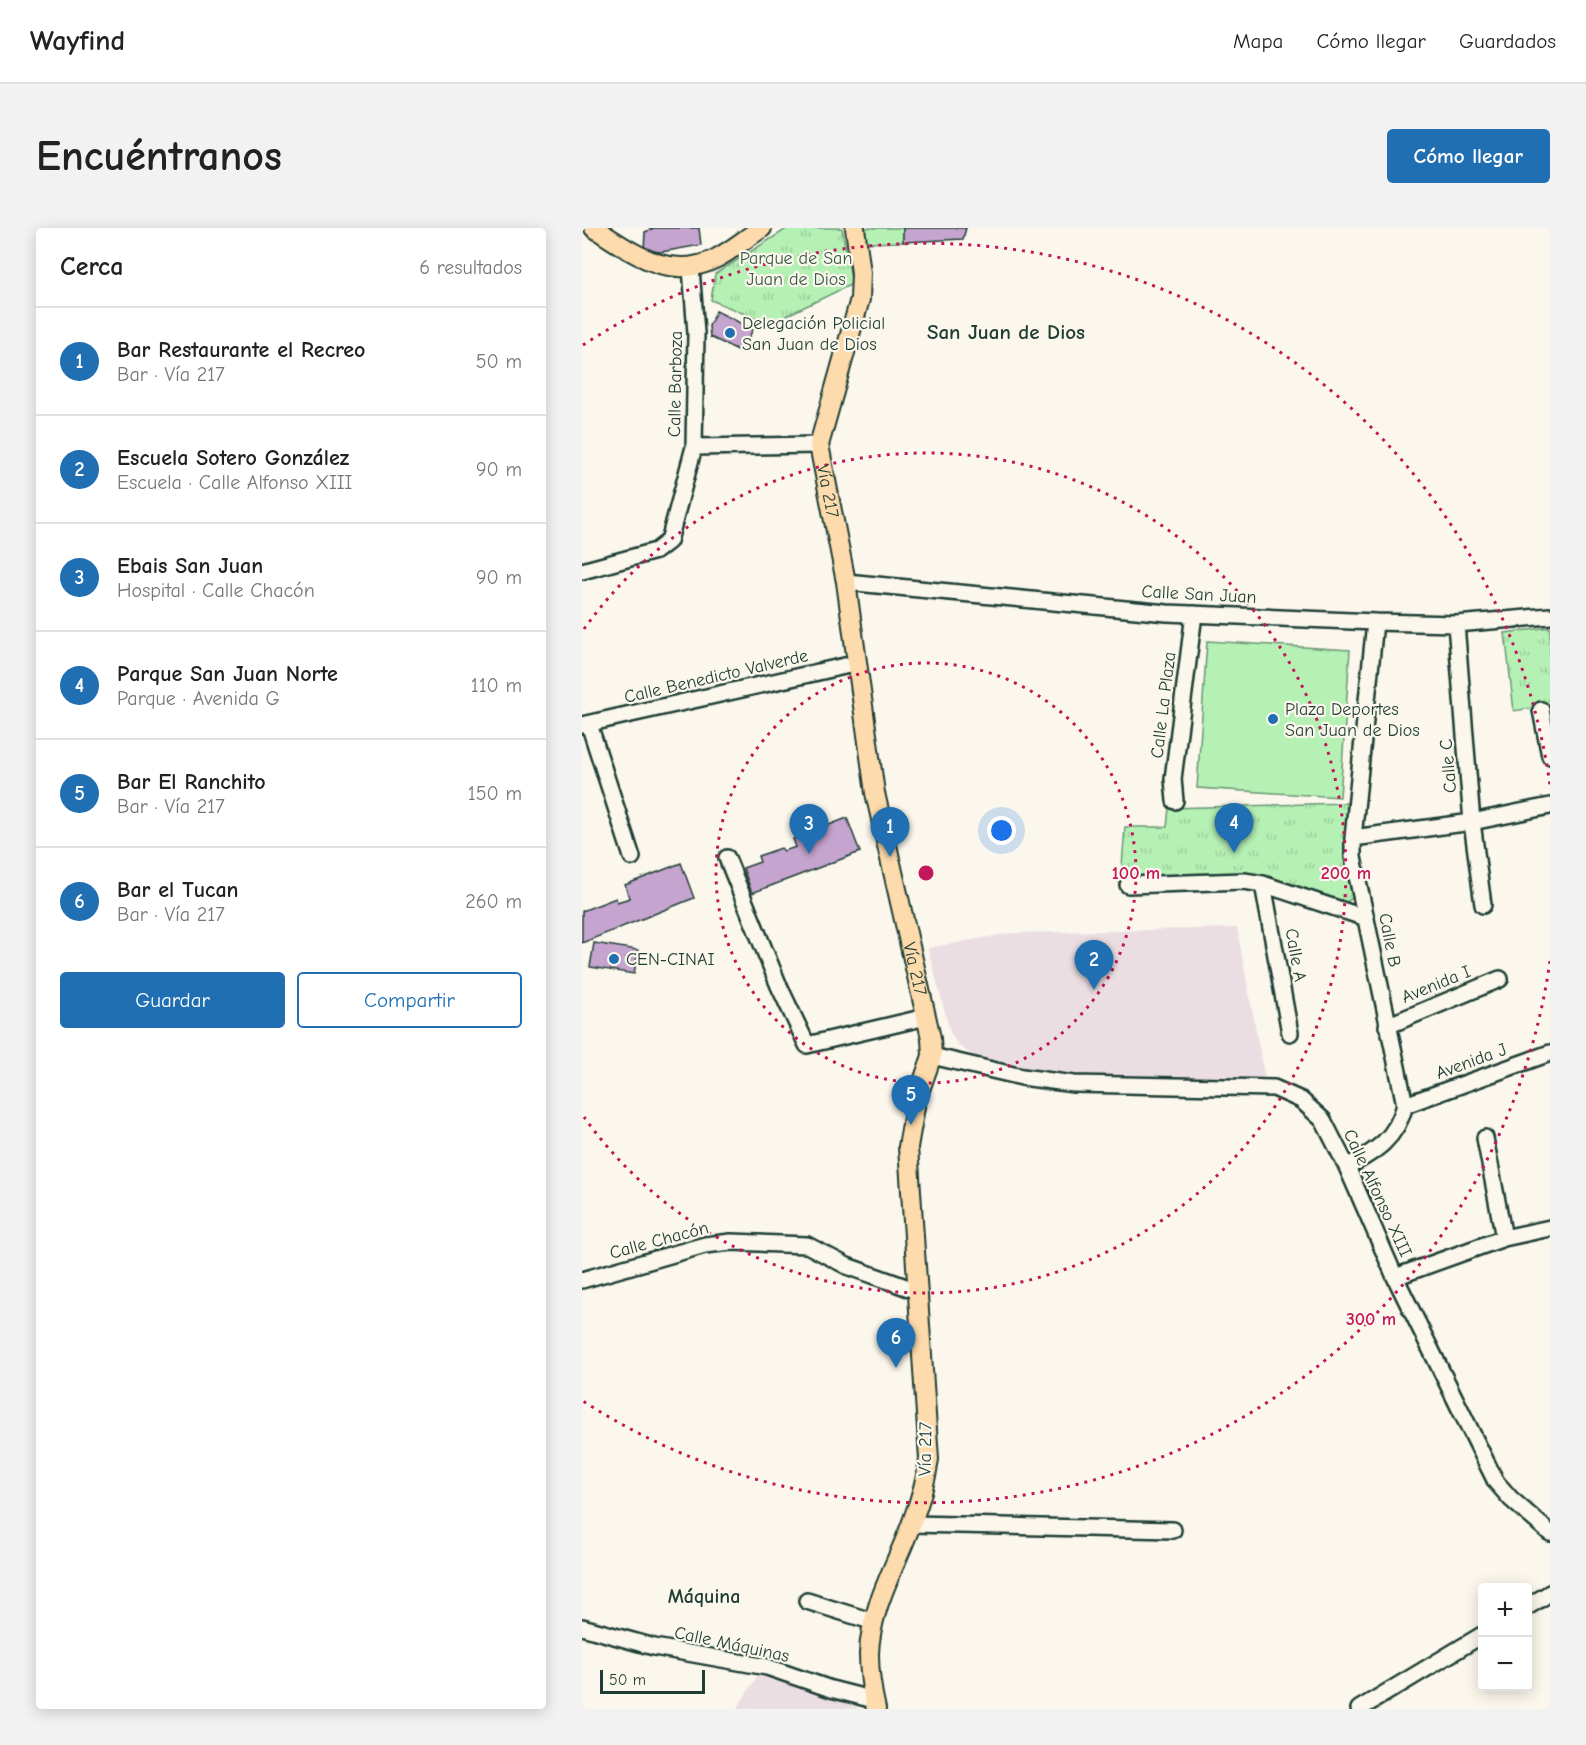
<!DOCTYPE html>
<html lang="es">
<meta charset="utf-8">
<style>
:root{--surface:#fff;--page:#f2f2f2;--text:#222;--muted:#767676;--line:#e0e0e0;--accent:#1f6fb2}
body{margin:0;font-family:"Comic Neue",sans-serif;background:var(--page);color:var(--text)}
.controls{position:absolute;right:18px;bottom:18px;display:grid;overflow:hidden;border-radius:6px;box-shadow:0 3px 15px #0003}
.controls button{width:54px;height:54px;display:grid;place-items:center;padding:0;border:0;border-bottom:2px solid var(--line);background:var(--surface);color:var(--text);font:30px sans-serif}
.scale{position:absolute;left:18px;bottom:15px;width:105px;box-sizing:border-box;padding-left:6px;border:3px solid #1f3d34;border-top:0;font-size:16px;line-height:21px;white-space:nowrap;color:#1f3d34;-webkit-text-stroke:4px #fbf7ec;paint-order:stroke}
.you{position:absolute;left:420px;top:603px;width:21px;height:21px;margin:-15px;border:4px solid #fff;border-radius:50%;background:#1a73e8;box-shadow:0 0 0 9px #1a73e833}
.badge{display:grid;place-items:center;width:39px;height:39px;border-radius:50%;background:var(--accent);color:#fff;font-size:20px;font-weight:700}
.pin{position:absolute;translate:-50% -50px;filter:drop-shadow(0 2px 3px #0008)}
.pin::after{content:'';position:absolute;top:32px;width:21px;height:18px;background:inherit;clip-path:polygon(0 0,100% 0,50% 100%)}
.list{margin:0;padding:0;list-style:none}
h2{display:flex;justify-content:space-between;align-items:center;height:78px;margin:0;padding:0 24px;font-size:26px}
h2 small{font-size:20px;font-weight:400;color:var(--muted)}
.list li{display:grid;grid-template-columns:39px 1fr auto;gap:18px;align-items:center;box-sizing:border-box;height:108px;padding:0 24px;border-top:2px solid var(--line)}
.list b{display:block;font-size:22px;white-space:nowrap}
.list p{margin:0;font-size:20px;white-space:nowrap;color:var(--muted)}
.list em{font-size:20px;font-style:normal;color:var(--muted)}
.actions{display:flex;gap:12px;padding:18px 24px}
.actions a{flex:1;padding:14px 0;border:2px solid var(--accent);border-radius:6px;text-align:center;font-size:21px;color:var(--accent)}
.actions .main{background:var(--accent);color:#fff}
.map{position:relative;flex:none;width:968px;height:1481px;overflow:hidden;border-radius:6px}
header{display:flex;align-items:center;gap:36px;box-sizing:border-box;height:84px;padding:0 30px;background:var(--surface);border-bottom:2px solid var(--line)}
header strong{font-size:28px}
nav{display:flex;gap:33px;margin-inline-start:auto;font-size:21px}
.intro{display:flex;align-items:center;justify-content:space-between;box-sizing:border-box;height:144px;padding:0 36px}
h1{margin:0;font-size:42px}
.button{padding:15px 27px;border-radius:6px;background:var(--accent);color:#fff;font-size:21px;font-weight:700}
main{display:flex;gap:36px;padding:0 36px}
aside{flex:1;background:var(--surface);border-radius:6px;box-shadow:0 3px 15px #0003}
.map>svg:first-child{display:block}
</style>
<header>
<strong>Wayfind</strong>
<nav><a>Mapa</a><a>Cómo llegar</a><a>Guardados</a></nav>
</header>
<div class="intro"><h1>Encuéntranos</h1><a class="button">Cómo llegar</a></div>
<main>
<aside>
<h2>Cerca<small>6 resultados</small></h2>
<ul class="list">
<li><span class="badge">1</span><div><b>Bar Restaurante el Recreo</b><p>Bar · Vía 217</p></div><em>50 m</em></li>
<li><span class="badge">2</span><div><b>Escuela Sotero González</b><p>Escuela · Calle Alfonso XIII</p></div><em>90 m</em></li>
<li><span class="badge">3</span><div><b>Ebais San Juan</b><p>Hospital · Calle Chacón</p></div><em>90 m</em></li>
<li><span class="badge">4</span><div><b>Parque San Juan Norte</b><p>Parque · Avenida G</p></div><em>110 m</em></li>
<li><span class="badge">5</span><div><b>Bar El Ranchito</b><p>Bar · Vía 217</p></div><em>150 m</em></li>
<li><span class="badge">6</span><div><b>Bar el Tucan</b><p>Bar · Vía 217</p></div><em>260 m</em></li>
</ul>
<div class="actions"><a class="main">Guardar</a><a>Compartir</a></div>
</aside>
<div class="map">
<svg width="968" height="1481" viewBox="0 0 968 1481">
<defs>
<pattern id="park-tufts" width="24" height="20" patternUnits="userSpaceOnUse" patternTransform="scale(1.5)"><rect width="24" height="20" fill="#b5f0b4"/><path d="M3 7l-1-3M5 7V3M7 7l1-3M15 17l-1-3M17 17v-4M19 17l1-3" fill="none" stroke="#9bcf9b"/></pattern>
</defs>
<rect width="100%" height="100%" fill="#fbf7ec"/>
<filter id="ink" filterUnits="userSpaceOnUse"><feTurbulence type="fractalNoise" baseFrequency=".0167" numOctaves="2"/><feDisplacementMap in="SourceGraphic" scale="12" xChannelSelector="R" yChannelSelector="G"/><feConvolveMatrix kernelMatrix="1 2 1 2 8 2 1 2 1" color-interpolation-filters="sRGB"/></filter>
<g filter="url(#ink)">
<path fill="#ebdee3" d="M655 700 683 851 484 848 394 830 376 817 368 804 346 720 429 705Z
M177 1445 254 1470 277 1481H155Z"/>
<path fill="url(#park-tufts)" stroke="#6a9674" stroke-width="1.5" d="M206 0H260L270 56 187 96 129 72 133 46Z
M968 399V477L932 483 923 405Z
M765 575 763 639 771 670 759 677 647 649 539 651 543 599H585L587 580Z"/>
<path fill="#b5f0b4" stroke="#6a9674" stroke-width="1.5" d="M278 0H321V14L280 15Z
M625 413 768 422 758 569 615 560Z"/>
<path fill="#c5a4cf" stroke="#1f3d34" stroke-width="1.5" d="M72 0H117L119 17 79 24 62 22 63 4Z
M321 0H384L381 11 321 14Z
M134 83 171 101 160 124 128 109 127 98Z
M265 590 278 624 170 665 161 640 178 634 176 628 199 620 202 623 214 619 211 611Z
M99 635 112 670 0 715V683L34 670 35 674 48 670 43 657Z
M12 715 56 722 52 746 8 739Z"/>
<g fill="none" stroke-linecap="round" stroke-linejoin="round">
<defs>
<path id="minor" d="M109 40 114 105 112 219 237 217
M0 343 74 323 87 313 112 219
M264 354 585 385 793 394 874 396 968 388
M874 396 890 594 901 677
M959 482 968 528
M7 496 50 629
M0 497 276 435
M593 573 591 551 612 386
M771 610 890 594 968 578
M145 630 197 758 225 817 344 789
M681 656 708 805
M546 657 662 653 681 656 784 690
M805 798 918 751
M350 828 440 849 492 856 692 860 719 872 741 892 765 939 813 1049 914 1254 929 1271 968 1305
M823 877 968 825
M903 910 922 1010
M765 939C794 923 814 911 823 877L771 629V610L793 394
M813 1049 922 1010 968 1000
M0 1052 123 1017 149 1014 225 1017 265 1038 335 1063
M330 1296 591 1302
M225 1373 292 1394
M945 1379 968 1365
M0 1399 72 1419 185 1439 249 1461 292 1472
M777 1481 900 1407"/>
<g id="major">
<path d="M12 0C50 24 87 54 133 31 149 23 164 10 180 0"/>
<path id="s1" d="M273 0 279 45 278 71 237 217 264 354 293 565 349 810 350 828 334 873 326 919 347 1231C344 1253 338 1273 330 1294 315 1336 288 1380 287 1426 287 1443 290 1464 294 1481"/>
</g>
</defs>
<use href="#minor" stroke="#1f3d34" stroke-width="20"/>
<use href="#major" stroke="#1f3d34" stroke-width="22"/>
<use href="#minor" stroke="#fbf7ec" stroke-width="15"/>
<use href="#major" stroke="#fedbac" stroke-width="18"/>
</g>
</g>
<g fill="none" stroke="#c2185b" stroke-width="3" stroke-dasharray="3 6">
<circle cx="344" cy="645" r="210"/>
<path d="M2 401A420 420 0 1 1 2 889"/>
<path d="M968 733A630 630 0 0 1 1 1173M1 117A630 630 0 0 1 968 557"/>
</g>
<g fill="#1f6fb2" stroke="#fbf7ec" stroke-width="2">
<circle cx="148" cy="105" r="6"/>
<circle cx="691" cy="491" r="6"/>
<circle cx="32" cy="731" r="6"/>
</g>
<g text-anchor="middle" stroke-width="4.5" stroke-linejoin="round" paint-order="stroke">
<g font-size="18" fill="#365847" stroke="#fbf7ec">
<text x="214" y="36">Parque de San<tspan x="214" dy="21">Juan de Dios</tspan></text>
</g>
<g font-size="18" fill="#1f3d34" stroke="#fbf7ec" text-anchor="start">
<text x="160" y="101">Delegación Policial<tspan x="160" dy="21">San Juan de Dios</tspan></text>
<text x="703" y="487">Plaza Deportes<tspan x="703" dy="21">San Juan de Dios</tspan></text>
<text x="44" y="737">CEN-CINAI</text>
</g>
<g font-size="18" fill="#1f3d34" stroke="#fbf7ec">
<text transform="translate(93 156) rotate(-89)" y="6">Calle Barboza</text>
<text dy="6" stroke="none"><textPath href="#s1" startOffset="270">Vía 217</textPath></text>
<text transform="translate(617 366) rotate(3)" y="6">Calle San Juan</text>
<text transform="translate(134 448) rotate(-13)" y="6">Calle Benedicto Valverde</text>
<text transform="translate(581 477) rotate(-83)" y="6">Calle La Plaza</text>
<text transform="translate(866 538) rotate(-95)" y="6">Calle C</text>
<text transform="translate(808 712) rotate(79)" y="6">Calle B</text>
<text transform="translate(714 727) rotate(80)" y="6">Calle A</text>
<text dy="6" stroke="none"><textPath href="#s1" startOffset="756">Vía 217</textPath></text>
<text transform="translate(854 756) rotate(-22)" y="6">Avenida I</text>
<text transform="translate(889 833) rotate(-20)" y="6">Avenida J</text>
<text transform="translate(796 965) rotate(65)" y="6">Calle Alfonso XIII</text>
<text transform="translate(77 1012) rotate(-15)" y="6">Calle Chacón</text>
<text transform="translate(343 1221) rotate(-89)" y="6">Vía 217</text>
<text transform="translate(150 1416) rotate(12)" y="6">Calle Máquinas</text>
</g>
<g font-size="20" font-weight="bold" fill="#1f3d34" stroke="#fbf7ec">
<text x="122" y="1375">Máquina</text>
</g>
<g font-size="21" font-weight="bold" fill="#1f3d34" stroke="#fbf7ec">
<text x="424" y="111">San Juan de Dios</text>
</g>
</g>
<circle cx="344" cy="645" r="9" fill="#c2185b" stroke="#fbf7ec" stroke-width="3"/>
<g font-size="18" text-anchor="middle" font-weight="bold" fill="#c2185b" stroke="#fbf7ec" stroke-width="4.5" stroke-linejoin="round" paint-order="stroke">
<text x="554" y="651">100 m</text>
<text x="764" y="651">200 m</text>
<text x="789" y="1097">300 m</text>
</g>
</svg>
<div class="controls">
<button>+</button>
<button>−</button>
</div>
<div class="scale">50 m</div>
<div class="you"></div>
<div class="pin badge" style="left:308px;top:629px">1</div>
<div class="pin badge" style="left:512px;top:762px">2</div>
<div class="pin badge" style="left:227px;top:626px">3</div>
<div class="pin badge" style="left:652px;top:625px">4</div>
<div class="pin badge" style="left:329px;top:897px">5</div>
<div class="pin badge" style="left:314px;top:1140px">6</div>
</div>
</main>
